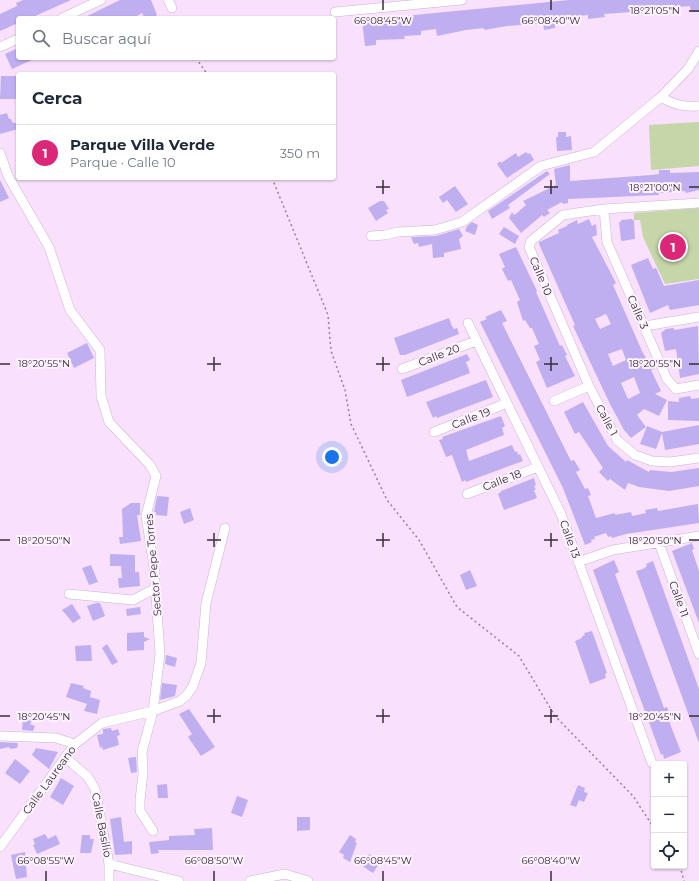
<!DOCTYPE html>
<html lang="es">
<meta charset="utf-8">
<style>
:root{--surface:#fff;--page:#f6f6f7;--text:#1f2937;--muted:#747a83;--line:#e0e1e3;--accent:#db2777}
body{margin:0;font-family:Montserrat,sans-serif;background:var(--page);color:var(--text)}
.controls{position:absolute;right:12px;bottom:12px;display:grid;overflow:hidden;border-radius:4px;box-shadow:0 1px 3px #0004}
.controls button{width:36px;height:36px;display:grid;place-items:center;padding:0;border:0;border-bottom:1px solid var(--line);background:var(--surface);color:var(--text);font:20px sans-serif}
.you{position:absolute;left:332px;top:457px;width:14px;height:14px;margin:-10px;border:3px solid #fff;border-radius:50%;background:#1a73e8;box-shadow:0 0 0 6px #1a73e833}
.badge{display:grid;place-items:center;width:26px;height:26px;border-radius:50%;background:var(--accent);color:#fff;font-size:13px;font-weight:700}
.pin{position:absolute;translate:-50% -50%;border:2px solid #fff;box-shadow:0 1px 4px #0006}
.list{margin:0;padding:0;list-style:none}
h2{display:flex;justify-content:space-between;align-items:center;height:52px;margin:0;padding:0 16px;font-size:17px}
h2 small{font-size:13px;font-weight:400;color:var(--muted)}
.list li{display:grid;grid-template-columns:26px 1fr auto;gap:12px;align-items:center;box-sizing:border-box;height:56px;padding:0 16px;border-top:1px solid var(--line)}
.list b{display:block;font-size:15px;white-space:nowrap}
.list p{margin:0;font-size:13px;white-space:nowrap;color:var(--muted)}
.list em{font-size:13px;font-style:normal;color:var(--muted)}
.icon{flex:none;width:22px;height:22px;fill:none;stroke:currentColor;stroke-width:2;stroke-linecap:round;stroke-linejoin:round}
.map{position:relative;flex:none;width:699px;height:881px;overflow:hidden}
.search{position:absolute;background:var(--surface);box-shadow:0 1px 3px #0004;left:16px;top:16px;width:320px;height:44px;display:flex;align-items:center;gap:10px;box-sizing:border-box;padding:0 14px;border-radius:4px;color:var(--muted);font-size:15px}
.panel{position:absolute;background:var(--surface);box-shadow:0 1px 3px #0004;left:16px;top:72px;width:320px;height:108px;border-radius:4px}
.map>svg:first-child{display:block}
</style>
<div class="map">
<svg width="699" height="881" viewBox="0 0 699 881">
<rect width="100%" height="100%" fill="#f9e0fc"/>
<path fill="#c5d6a8" d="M699 122V166L651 170 649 125Z
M699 208V279L665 284 643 237 640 220H634V213Z"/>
<path fill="#c0aff0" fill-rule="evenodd" d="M23 0H71L35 16 18 18V23L0 31V14L17 6 16 3Z
M120 0H151L157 15 152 18H145L142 13 133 18H83Z
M569 0H699V12H691L690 6 644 10 645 13 632 14V12L604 14 605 17 588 19V15L570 17V19L555 20V28L544 30 543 23 507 26 484 30V28L466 30 437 36 436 29 421 31V35L404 36 405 39 376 40V45L365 46 362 20Z
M18 48V58H36L12 69 5 54Z
M1 76H18V99H0Z
M7 113 9 119H11L13 123H16L18 129 0 134V115Z
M558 132H566V137L571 136 572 150 557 151 556 137H558Z
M526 152 528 154 530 153 534 160 507 178 497 164 500 161 501 163 516 153 518 157Z
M570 165V181L651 175 659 174V170H670V173L699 172V190L686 193 685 191 659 193V195L568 199V203L563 204 562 202 547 210 550 213 544 217 542 215 521 233 509 218 512 212 514 215 517 213 526 205 523 201 556 185 554 169Z
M547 171 550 174 508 205 510 208 492 219 488 211Z
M0 180 9 198 0 202Z
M455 186 468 204 456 212 447 200 443 203 439 197Z
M380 201H384L389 209 386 210 388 213 376 221 368 208Z
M589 219 592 226 596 224 597 235 592 237 616 283 613 285 642 351 647 360 650 359 655 369 651 370 661 391 655 394 667 400 659 416 644 409 637 415 646 427 631 438 624 430 610 404 573 326 575 325 539 244V242L559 233 558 230 567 226V225L577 220 578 224ZM606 314 611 324 600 329 595 319ZM622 349 626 360 613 366 608 354ZM634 377 640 393 628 399 621 383Z
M632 219 634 221 635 239 622 241 621 240 619 222H621V220Z
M472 222 478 225 475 235 465 231 467 226Z
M504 227 519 236 515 244 499 234Z
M459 229 463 236 459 239 461 249 444 253V257L433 258 432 244 419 247 418 243 414 244 411 237 436 236Z
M516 247 537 291 536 292 560 346 562 345 567 355 565 356 575 376 547 388 536 362 540 360 534 346 539 344 532 328H530L525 320 523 321 517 302 520 300 511 280 508 281 502 269 505 267 499 254Z
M648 258 653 269 656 268 664 286 699 280V305L670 310 668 305 650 313 631 265Z
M501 310 507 321 502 323 571 461 574 460 580 470 576 472 585 489 588 488 591 495 588 496 596 518 615 513V515L631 512 632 516 646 513 645 510 657 508 658 511 698 504 699 523 626 534 612 538 611 536 608 537 606 533 594 537 595 539 591 540 592 542 585 545 563 488 480 322 487 319 485 317Z
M449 318 452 326 454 329 457 328 459 334 405 355H400L394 338Z
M698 326 699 374 680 378 676 349 665 351 661 333 666 329 673 328 675 330Z
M87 343 94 358 74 368 67 353Z
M467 354 470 360 466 362 470 373 407 397 401 380Z
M486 380 493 397 437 418 436 416 433 418 426 402Z
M690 396 691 399 699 398V421L668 420V401L679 402V398Z
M583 402 608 446 626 462 627 460 649 472 650 470 671 472 699 468V486L669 491 639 487 628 483 625 490 610 479 608 481 599 472 603 468 579 432 575 434 564 412Z
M501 416 505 426 502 428 504 435 466 450 469 461 512 445 515 452 517 451 518 455 520 454 523 461 466 482 465 480 462 482 452 455 446 457 439 440 443 439 442 437Z
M699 425V444L665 450 662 433 656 449 640 444 647 426 662 432Z
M534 478 536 485 534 486 536 490H534L537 498 504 510 498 494 501 492V491Z
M157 496 169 497 167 516 156 515V512H154Z
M131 503H140V515H137L141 541 120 544 119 537H123L122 509Z
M190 508 194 520 184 524 180 512Z
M692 543 694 549 692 550 699 571V623L672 551Z
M110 554 135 555V572H139L140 586 119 588 118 578H122L121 566H110Z
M614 560 619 572 615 574 664 708 667 707 670 715 667 716 681 752 664 759 663 754 661 755 593 570Z
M653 561 699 689V743L636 571 643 569 647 566 646 564Z
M91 565 98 582 89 585 82 568Z
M470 570 477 586 466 590 460 575Z
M96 603H100L105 616 93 621 87 606Z
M72 604 81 618 73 623 62 610Z
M140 607 141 614 127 616 126 609Z
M592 631 607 673 605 674 606 678 590 684 575 641 582 638 581 637 585 635 584 633Z
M144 632V637L150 639 144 642V650L127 651V633Z
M107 644 118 662 112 665 102 648Z
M91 645 92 661H76L75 646Z
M166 655 177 658 175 667 165 664Z
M71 683 84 686 83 688 91 691 90 697 100 700 97 714 84 711 87 704 66 697Z
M162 683 177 685 175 696 160 700Z
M189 709 215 747 201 756 188 737 192 734 179 714Z
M23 719 32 721 30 724 35 726 33 731 22 730Z
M111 728 112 731 118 729 120 735 117 736 119 745 103 750 102 747 100 748 97 735 103 734V729Z
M0 742 17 743 18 744 17 748 10 749 9 747 0 749Z
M36 748 58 752 49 769 32 755Z
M136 757 137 772 131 773 128 758Z
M15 759 30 771 20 784 5 773Z
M61 778 74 786 63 805 50 797Z
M167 784 168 798H158L157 785Z
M578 785 585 788 584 792 588 793 584 802 579 800 576 807 570 805Z
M237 796 248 800 242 817 231 813Z
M121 817 124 842 132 841V854L115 855 110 819Z
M297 817H310V830L297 831Z
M212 828 213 850H158L159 853 151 854 149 842 169 840V836L195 835 194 829Z
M45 834 48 839 56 835 60 844 37 854 33 845 35 844 33 839Z
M82 835H90V839H94L91 853H80Z
M350 835 356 839 355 842 357 843 350 862 343 858 344 855 339 852Z
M25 852 27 877 16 879 11 855Z
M369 854 381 861 373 873 361 865Z"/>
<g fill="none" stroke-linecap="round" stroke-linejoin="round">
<defs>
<path id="minor" d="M168 0 172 8
M335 12 462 0
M62 18 101 0
M0 47 18 39
M661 97C674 105 684 107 699 106
M0 153 8 176 49 247 70 310 100 350 101 396 109 422 150 465 156 476 146 516 154 567 160 654 153 711 142 752 143 773 140 800V811L153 831
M699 203 604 209 563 215 531 241 529 247 589 386 617 440 635 455 652 461 670 462 699 458
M604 209 607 242 667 379 676 389 699 385
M371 236 385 235 398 232 435 230 462 222 541 166 594 152 661 97 688 69 699 51
M468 323 561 514 652 763
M645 326 699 317
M402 369 476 341
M554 401 589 386
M434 432 507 403
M467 494 538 467
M659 543 699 654
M578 562 613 550 699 536
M69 594 133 600 156 588
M0 736 56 738 75 744
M66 758 88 777 95 789 109 864V881
M0 847 75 744 102 723 153 711 180 701 187 695 193 686 201 663 206 603 225 528
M109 864 179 881
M250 881 285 874 308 881"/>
</defs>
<use href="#minor" stroke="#cbb4ce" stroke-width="10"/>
<path stroke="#938295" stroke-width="1.5" stroke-dasharray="2 3" stroke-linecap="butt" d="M196 58 207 74
M272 178 328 315 331 351 345 390 351 424 387 500 419 540 457 607 519 656 555 716 633 796 654 828
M680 866 684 881"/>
<use href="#minor" stroke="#fff" stroke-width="9"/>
</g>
<path fill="none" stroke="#372e38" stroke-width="1.5" d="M383 0V10M551 0V10M689 11H699M383 180V194M551 180V194M376 187H390M544 187H558M689 187H699M214 357V371M383 357V371M551 357V371M0 364H10M207 364H221M376 364H390M544 364H558M689 364H699M214 533V547M383 533V547M551 533V547M0 540H10M207 540H221M376 540H390M544 540H558M689 540H699M214 709V723M383 709V723M551 709V723M0 716H10M207 716H221M376 716H390M544 716H558M689 716H699M46 871V881M214 871V881M383 871V881M551 871V881"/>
<g text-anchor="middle" stroke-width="4" stroke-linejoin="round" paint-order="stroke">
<g font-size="11" fill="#372e38" stroke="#fdf3ff">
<text transform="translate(541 276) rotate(67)" y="4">Calle 10</text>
<text transform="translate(638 312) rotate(66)" y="4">Calle 3</text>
<text transform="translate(439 355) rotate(-21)" y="4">Calle 20</text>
<text transform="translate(471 418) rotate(-21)" y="4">Calle 19</text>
<text transform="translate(607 420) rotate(62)" y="4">Calle 1</text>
<text transform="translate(502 480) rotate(-21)" y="4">Calle 18</text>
<text transform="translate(570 539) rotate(70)" y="4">Calle 13</text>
<text transform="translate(153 565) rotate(-95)" y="4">Sector Pepe Torres</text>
<text transform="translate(679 599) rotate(70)" y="4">Calle 11</text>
<text transform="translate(49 780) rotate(-54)" y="4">Calle Laureano</text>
<text transform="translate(102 825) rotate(79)" y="4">Calle Basilio</text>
</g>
</g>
<g font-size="10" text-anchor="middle" fill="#372e38" stroke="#fdf3ff" stroke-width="4" stroke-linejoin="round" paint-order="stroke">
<text x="655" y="14">18°21'05"N</text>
<text x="383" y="24">66°08'45"W</text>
<text x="551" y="24">66°08'40"W</text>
<text x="655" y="191">18°21'00"N</text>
<text x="44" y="367">18°20'55"N</text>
<text x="655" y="367">18°20'55"N</text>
<text x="44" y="544">18°20'50"N</text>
<text x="655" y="544">18°20'50"N</text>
<text x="44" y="720">18°20'45"N</text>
<text x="655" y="720">18°20'45"N</text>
<text x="46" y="864">66°08'55"W</text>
<text x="214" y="864">66°08'50"W</text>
<text x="383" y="864">66°08'45"W</text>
<text x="551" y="864">66°08'40"W</text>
</g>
</svg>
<div class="controls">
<button>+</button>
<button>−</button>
<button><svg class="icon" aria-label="locate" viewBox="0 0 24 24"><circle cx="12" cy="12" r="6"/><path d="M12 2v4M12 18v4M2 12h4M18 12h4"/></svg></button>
</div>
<div class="you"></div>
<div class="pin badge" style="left:673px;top:247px">1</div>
<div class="search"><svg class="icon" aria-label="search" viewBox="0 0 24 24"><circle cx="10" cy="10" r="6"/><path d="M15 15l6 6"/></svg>Buscar aquí</div>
<section class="panel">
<h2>Cerca<small></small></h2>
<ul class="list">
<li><span class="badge">1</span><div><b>Parque Villa Verde</b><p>Parque · Calle 10</p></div><em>350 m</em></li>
</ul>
</section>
</div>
